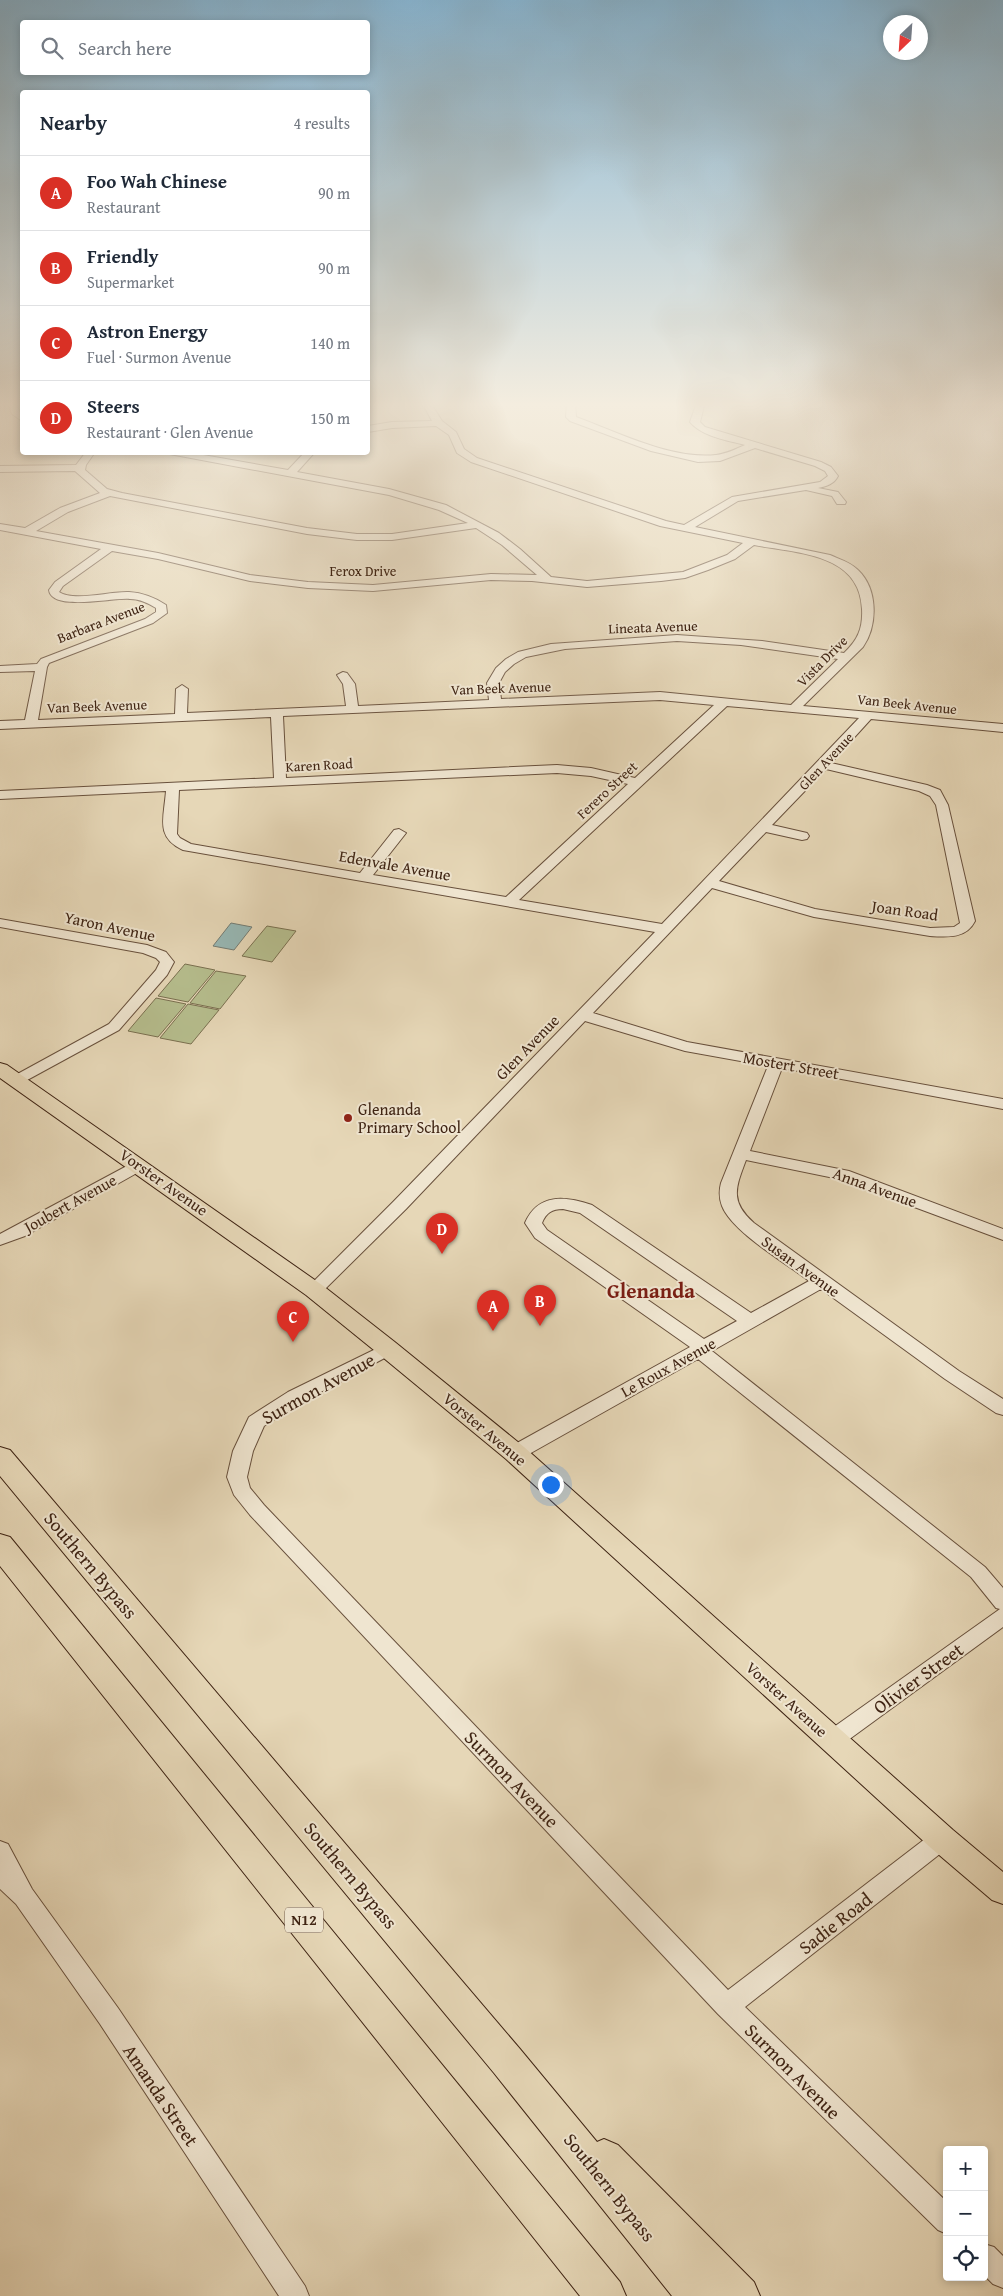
<!DOCTYPE html>
<meta charset="utf-8">
<style>
:root{--surface:#fff;--page:#f2f2f3;--text:#1f2937;--muted:#747a83;--line:#e0e1e3;--accent:#d93025}
body{margin:0;font-family:"Gentium Book Plus",serif;background:var(--page);color:var(--text)}
.controls{position:absolute;right:15px;bottom:15px;display:grid;overflow:hidden;border-radius:5px;box-shadow:0 2px 8px #0003}
.controls button{width:45px;height:45px;display:grid;place-items:center;padding:0;border:0;border-bottom:1px solid var(--line);background:var(--surface);color:var(--text);font:25px sans-serif}
.compass{position:absolute;left:883px;top:15px;width:45px;height:45px;border-radius:50%;background:var(--surface);box-shadow:0 2px 8px #0003;rotate:205deg}
.you{position:absolute;left:550px;top:1484px;width:18px;height:18px;margin:-12px;border:4px solid #fff;border-radius:50%;background:#1a73e8;box-shadow:0 0 0 8px #1a73e833}
.badge{display:grid;place-items:center;width:32px;height:32px;border-radius:50%;background:var(--accent);color:#fff;font-size:16px;font-weight:700}
.pin{position:absolute;translate:-50% -41px;filter:drop-shadow(0 1px 2px #0008)}
.pin::after{content:'';position:absolute;top:26px;width:18px;height:15px;background:inherit;clip-path:polygon(0 0,100% 0,50% 100%)}
.list{margin:0;padding:0;list-style:none}
h2{display:flex;justify-content:space-between;align-items:center;height:65px;margin:0;padding:0 20px;font-size:21px}
h2 small{font-size:16px;font-weight:400;color:var(--muted)}
.list li{display:grid;grid-template-columns:32px 1fr auto;gap:15px;align-items:center;box-sizing:border-box;height:75px;padding:0 20px;border-top:1px solid var(--line)}
.list b{display:block;font-size:19px;white-space:nowrap}
.list p{margin:0;font-size:16px;white-space:nowrap;color:var(--muted)}
.list em{font-size:16px;font-style:normal;color:var(--muted)}
.icon{flex:none;width:28px;height:28px;fill:none;stroke:currentColor;stroke-width:2;stroke-linecap:round;stroke-linejoin:round}
.map{position:relative;flex:none;width:1003px;height:2296px;overflow:hidden}
.search{position:absolute;background:var(--surface);box-shadow:0 2px 8px #0003;left:20px;top:20px;width:350px;height:55px;display:flex;align-items:center;gap:12px;box-sizing:border-box;padding:0 18px;border-radius:5px;color:var(--muted);font-size:19px}
.panel{position:absolute;background:var(--surface);box-shadow:0 2px 8px #0003;left:20px;top:90px;width:350px;height:365px;border-radius:5px}
.map>svg:first-child{display:block}
</style>
<div class="map">
<svg width="1003" height="2296" viewBox="0 0 1003 2296">
<rect width="100%" height="100%" fill="#e6d7b7"/>
<filter id="stains"><feTurbulence type="fractalNoise" baseFrequency=".004" numOctaves="4"/><feColorMatrix values="0 0 0 0 .2 0 0 0 0 .09 0 0 0 0 .02 0 0 0 .5 -.17"/></filter>
<radialGradient id="worn" r=".72"><stop offset=".6" stop-color="#630" stop-opacity="0"/><stop offset="1" stop-color="#630" stop-opacity=".3"/></radialGradient>
<path fill="#b6be8e" stroke="#7a7050" d="M267 926 296 931 272 962 242 956Z
M185 964 215 970 188 1002 158 996Z
M216 971 246 976 220 1009 190 1003Z
M156 998 186 1004 158 1037 128 1031Z
M188 1004 219 1010 191 1044 160 1038Z"/>
<path fill="#97b8b5" stroke="#737c74" d="M231 923 252 927 234 950 213 946Z"/>
<g fill="none" stroke-linecap="round" stroke-linejoin="round">
<defs>
<path id="minor" d="M8 402H16L19 411 22 414V421L12 414Z
M422 402H430L442 421 456 432 464 449 477 458 666 521 684 525 732 497 820 482 828 476 825 471 815 466 755 448 720 461 698 462 651 451 570 421 566 417 567 402H575L576 417C617 432 672 460 716 455 726 454 736 449 745 445 727 440 703 437 690 422L697 402H705L700 422 705 427 821 462 831 467 838 476C834 484 827 486 818 488L838 492 846 502 845 504H837L832 496 806 490 738 501 695 527 830 555C839 559 850 562 858 570 878 589 878 625 863 647L803 706 1003 724V732L871 719 831 763 927 785 940 790 948 805 975 921C966 939 947 937 930 936L814 917 712 888 593 1013 687 1042 1003 1099V1109L782 1068 750 1151 849 1171 1003 1229V1240L839 1179 746 1160C736 1187 729 1201 754 1223L959 1371 1003 1399V1415L996 1413 945 1379 821 1289 712 1351 985 1567 1003 1588V1627L840 1746 832 1749 824 1746 821 1740 824 1734 1000 1609 996 1608 971 1577 698 1359 522 1458 515 1460 508 1458 505 1453 508 1448 690 1347 535 1238 525 1223C538 1193 565 1196 592 1205L751 1313 809 1281C786 1263 732 1232 722 1206 719 1198 719 1191 721 1183L768 1066 685 1051 585 1021 406 1209 320 1294 314 1296 308 1294 305 1290 394 1201 655 932 183 850C155 837 164 818 166 791L0 799V791L274 778 271 717 0 729V721L25 720 35 671 0 672V666L37 664 41 659 145 619 156 612V608C148 603 140 599 130 599 114 597 52 612 49 590L55 582 101 549 0 530V524L25 528 60 508 100 493 75 471 0 472V466L76 465 86 452H95L86 465 85 470 107 489 122 493 307 528 357 534H392L468 523 439 510 389 495 159 452H186L288 470 305 452H315L297 472 389 489 446 505 499 533 520 549 551 577 587 581 683 572 727 555 743 543 660 526 471 462 457 453 449 435 436 426 392 428 368 432V426L392 422 432 421ZM110 496 307 534 357 540H392L476 528 502 545 537 575 491 574 373 585 308 582 250 575 158 553 36 531 68 512ZM754 545C796 553 860 553 862 609 863 628 858 640 844 653L762 641 677 635 551 644 518 652 506 659 496 668 487 683 489 700 358 706 355 684 347 673 343 672 337 675 343 684 346 706 187 713 188 689 182 685 176 689 175 714 38 720 47 667 49 663 153 623 167 613 166 605C154 597 143 593 129 592 111 591 74 602 59 592L63 586 112 551 158 559 250 581 308 588 373 591 491 580 532 581 587 587 661 581 685 578 708 570 735 559ZM677 641 741 645 838 659 791 705 660 692 501 699 499 683 505 672 514 664 526 657 565 649ZM660 700 714 705 635 778 591 768 557 765 286 778 283 716ZM727 706 859 718 662 924 519 900ZM826 769 919 791 930 796 936 805 960 923 954 927 930 928 815 909 719 881 766 832 802 840 807 839 809 836 807 833 772 825ZM557 773 591 776 628 784 506 897 373 875 406 833 399 829 394 830 360 873 191 844 180 838 177 834 179 790ZM563 1209 580 1213 737 1321 704 1339 547 1230 542 1223C546 1213 552 1209 563 1209Z
M0 919 147 945 166 952 174 962 167 975 119 1030 18 1085 12 1083 10 1080 12 1077 109 1024 156 970 160 962 156 958 143 953 0 927Z
M138 1160 144 1161 146 1165 144 1169 25 1236 0 1245V1234Z
M388 1343 394 1345 397 1349 394 1353 302 1402 264 1426 253 1451 247 1477 250 1488 264 1505 728 1990 934 1832 942 1829 950 1832 954 1839 950 1846 745 2007 947 2202V2234L938 2230 718 2014 250 1515 234 1495 227 1477 233 1451 249 1417 288 1392Z
M0 1841 8 1844 32 1889 118 2008 305 2286 309 2296H279L100 2024 16 1904 0 1889Z
M984 2244 994 2247 1003 2256V2288L993 2284 984 2275Z"/>
<path id="major" d="M0 1063 7 1065 322 1285 396 1343 524 1447 953 1830 1003 1872V1904L992 1900 931 1848 506 1459 380 1355 306 1295 0 1078Z"/>
<path id="highway" d="M0 1447 10 1450 520 2049 597 2142 604 2139 618 2145 754 2282 760 2296H672L494 2073 0 1476Z
M0 1534 10 1537 620 2282 626 2296H580L0 1566Z"/>
</defs>
<use href="#minor" stroke="#68503c" stroke-width="2"/>
<use href="#major" stroke="#3e2313" stroke-width="2"/>
<use href="#highway" stroke="#3e2313" stroke-width="2"/>
<use href="#minor" fill="#efe5d0" fill-rule="evenodd"/>
<use href="#major" fill="#e6d7b7" fill-rule="evenodd"/>
<use href="#highway" fill="#e6d7b7" fill-rule="evenodd"/>
</g>
<linearGradient id="sky" x2="0" y2="1"><stop stop-color="#87b6d4"/><stop offset="0.56" stop-color="#f4eddf"/><stop offset="1" stop-color="#f4eddf" stop-opacity="0"/></linearGradient>
<rect width="1003" height="723" fill="url(#sky)"/>
<circle fill="#8f2418" stroke="#efe5d0" stroke-width="2" cx="348" cy="1118" r="5"/>
<g text-anchor="middle" stroke-width="4" stroke-linejoin="round" paint-order="stroke">
<g font-size="14" fill="#3e2313" stroke="#efe5d0">
<text x="363" y="576">Ferox Drive</text>
<text transform="translate(101 622) rotate(-21)" y="5">Barbara Avenue</text>
<text transform="translate(653 627) rotate(-2)" y="5">Lineata Avenue</text>
<text transform="translate(822 661) rotate(-45)" y="5">Vista Drive</text>
<text transform="translate(501 688) rotate(-2)" y="5">Van Beek Avenue</text>
<text transform="translate(907 704) rotate(6)" y="5">Van Beek Avenue</text>
<text transform="translate(97 706) rotate(-2)" y="5">Van Beek Avenue</text>
<text transform="translate(826 761) rotate(-47)" y="5">Glen Avenue</text>
<text transform="translate(319 765) rotate(-3)" y="5">Karen Road</text>
<text transform="translate(607 790) rotate(-43)" y="5">Ferero Street</text>
</g>
<rect fill="#efe5d0" stroke="#735d4c" stroke-width="1" x="285" y="1907.5" width="38" height="25" rx="4"/>
<g font-size="15" font-weight="bold" fill="#3e2313">
<text x="304" y="1925">N12</text>
</g>
<g font-size="16" fill="#3e2313" stroke="#efe5d0">
<text transform="translate(395 865) rotate(10)" y="6">Edenvale Avenue</text>
<text transform="translate(905 910) rotate(8)" y="6">Joan Road</text>
<text transform="translate(110 926) rotate(12)" y="6">Yaron Avenue</text>
<text transform="translate(527 1047) rotate(-46)" y="6">Glen Avenue</text>
<text transform="translate(791 1065) rotate(10)" y="6">Mostert Street</text>
<text transform="translate(164 1182) rotate(35)" y="6">Vorster Avenue</text>
<text transform="translate(875 1187) rotate(20)" y="6">Anna Avenue</text>
<text transform="translate(70 1203) rotate(-29)" y="6">Joubert Avenue</text>
<text transform="translate(801 1266) rotate(36)" y="6">Susan Avenue</text>
<text transform="translate(668 1367) rotate(-29)" y="6">Le Roux Avenue</text>
<text transform="translate(485 1429) rotate(40)" y="6">Vorster Avenue</text>
<text transform="translate(787 1699) rotate(42)" y="6">Vorster Avenue</text>
</g>
<g font-size="16" fill="#3e2313" stroke="#efe5d0" text-anchor="start">
<text x="358" y="1115">Glenanda<tspan x="358" dy="18">Primary School</tspan></text>
</g>
<g font-size="19" fill="#3e2313" stroke="#efe5d0">
<text transform="translate(318 1388) rotate(-29)" y="7">Surmon Avenue</text>
<text transform="translate(91 1565) rotate(50)" y="7">Southern Bypass</text>
<text transform="translate(918 1678) rotate(-36)" y="7">Olivier Street</text>
<text transform="translate(512 1779) rotate(46)" y="7">Surmon Avenue</text>
<text transform="translate(351 1875) rotate(50)" y="7">Southern Bypass</text>
<text transform="translate(835 1923) rotate(-38)" y="7">Sadie Road</text>
<text transform="translate(793 2071) rotate(45)" y="7">Surmon Avenue</text>
<text transform="translate(161 2095) rotate(56)" y="7">Amanda Street</text>
<text transform="translate(610 2187) rotate(51)" y="7">Southern Bypass</text>
</g>
<g font-size="21" font-weight="bold" fill="#7a1f14" stroke="#efe5d0">
<text x="651" y="1298">Glenanda</text>
</g>
</g>
<rect width="100%" height="100%" filter="url(#stains)"/>
<rect width="100%" height="100%" fill="url(#worn)"/>
</svg>
<div class="controls">
<button>+</button>
<button>−</button>
<button><svg class="icon" aria-label="locate" viewBox="0 0 24 24"><circle cx="12" cy="12" r="6"/><path d="M12 2v4M12 18v4M2 12h4M18 12h4"/></svg></button>
</div>
<svg class="compass" viewBox="-18 -18 36 36"><path d="M0-13l5 13h-10z" fill="#e53935"/><path d="M0 13l5-13h-10z" fill="#747a83"/></svg>
<div class="you"></div>
<div class="pin badge" style="left:493px;top:1331px">A</div>
<div class="pin badge" style="left:540px;top:1326px">B</div>
<div class="pin badge" style="left:293px;top:1342px">C</div>
<div class="pin badge" style="left:442px;top:1254px">D</div>
<div class="search"><svg class="icon" aria-label="search" viewBox="0 0 24 24"><circle cx="10" cy="10" r="6"/><path d="M15 15l6 6"/></svg>Search here</div>
<section class="panel">
<h2>Nearby<small>4 results</small></h2>
<ul class="list">
<li><span class="badge">A</span><div><b>Foo Wah Chinese</b><p>Restaurant</p></div><em>90 m</em></li>
<li><span class="badge">B</span><div><b>Friendly</b><p>Supermarket</p></div><em>90 m</em></li>
<li><span class="badge">C</span><div><b>Astron Energy</b><p>Fuel · Surmon Avenue</p></div><em>140 m</em></li>
<li><span class="badge">D</span><div><b>Steers</b><p>Restaurant · Glen Avenue</p></div><em>150 m</em></li>
</ul>
</section>
</div>
